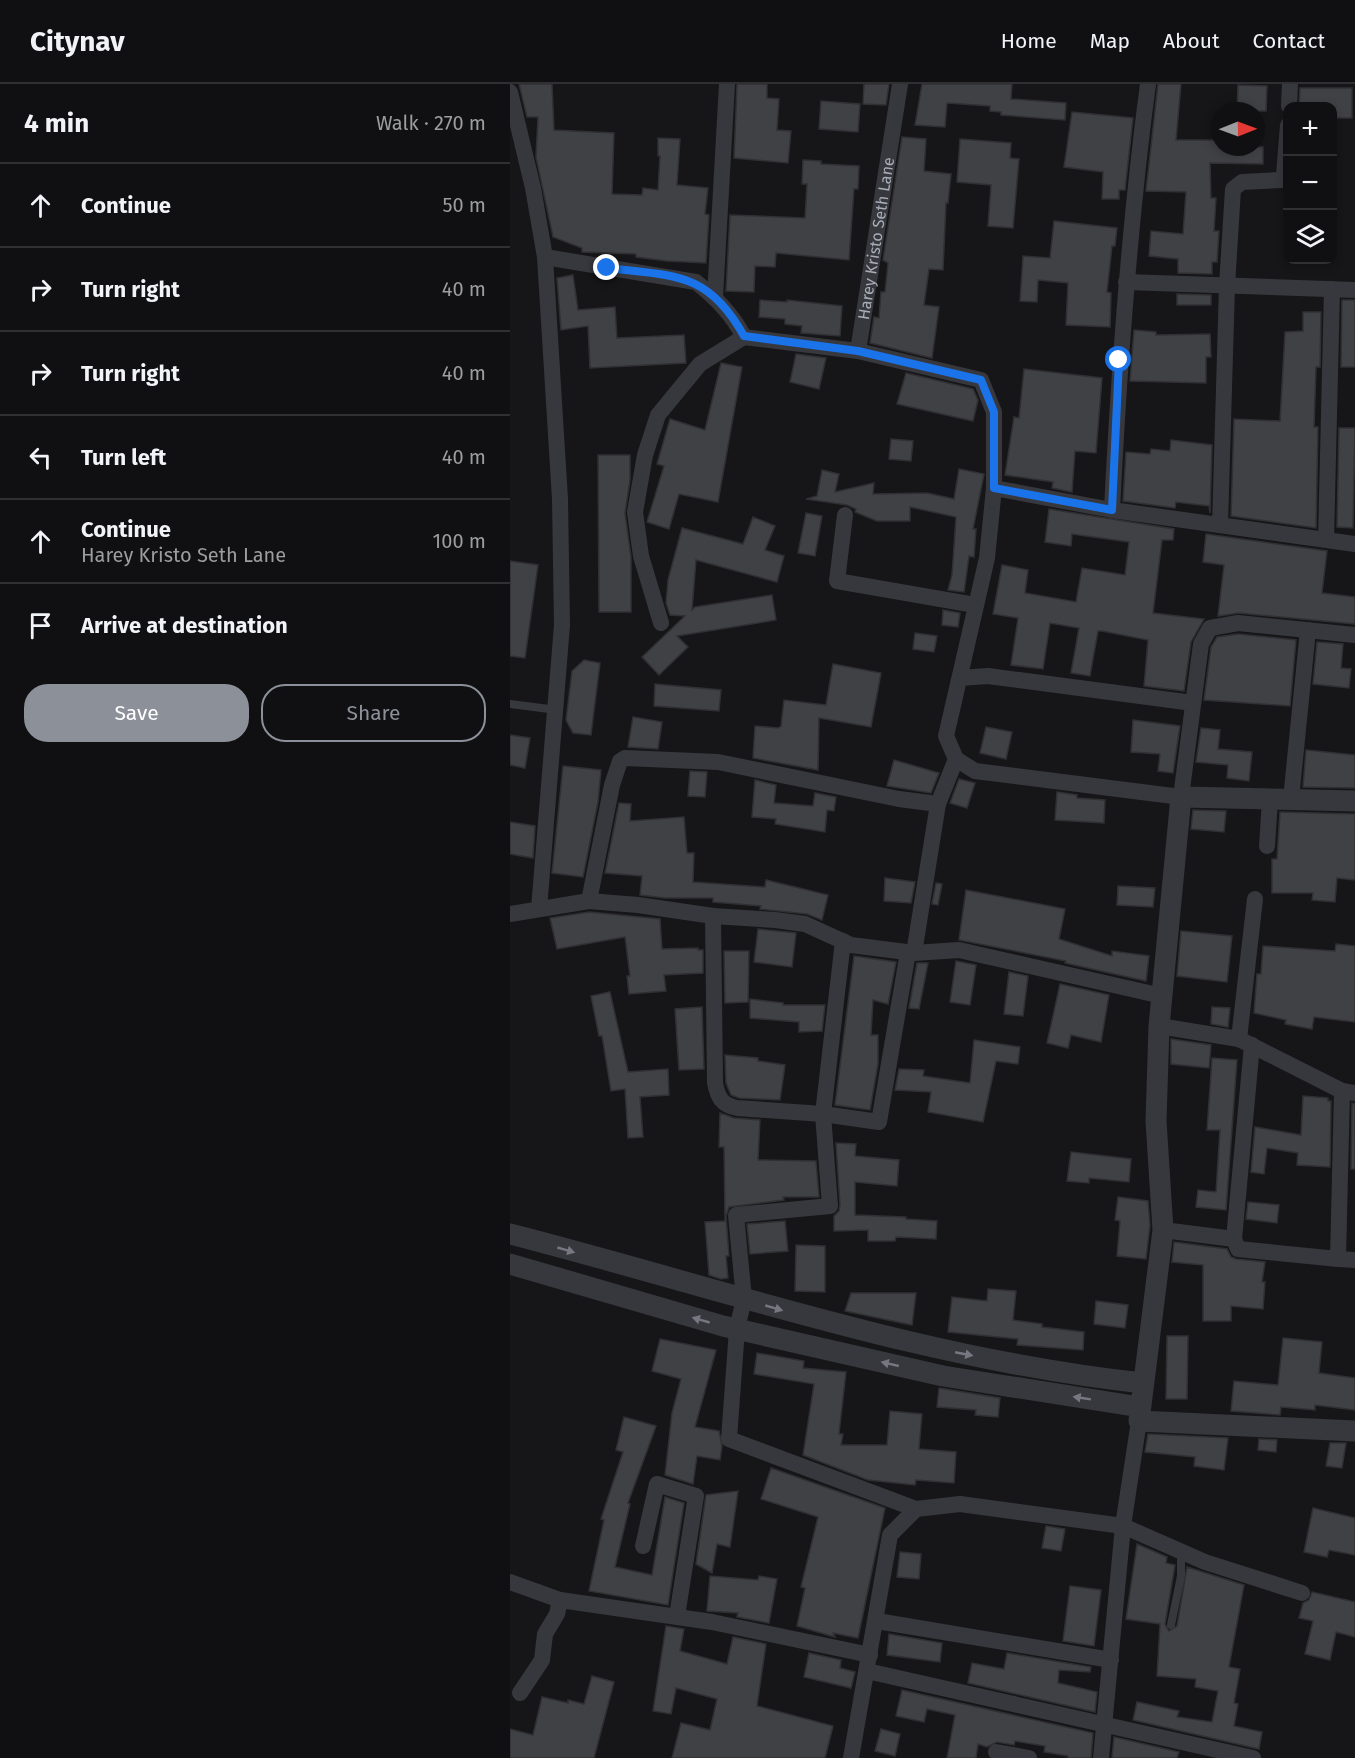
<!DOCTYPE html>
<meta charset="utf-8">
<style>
:root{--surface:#101012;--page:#19191b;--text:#f1f3f6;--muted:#9c9d9f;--line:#303032;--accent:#8c9099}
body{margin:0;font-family:"Fira Sans",sans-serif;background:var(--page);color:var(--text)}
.controls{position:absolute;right:18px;top:18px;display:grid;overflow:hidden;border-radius:12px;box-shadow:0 3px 9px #0003}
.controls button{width:54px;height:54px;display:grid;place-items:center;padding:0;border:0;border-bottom:2px solid var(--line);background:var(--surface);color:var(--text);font:30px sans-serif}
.compass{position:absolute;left:701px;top:18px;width:54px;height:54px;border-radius:50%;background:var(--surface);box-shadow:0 3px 9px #0003;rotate:89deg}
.stop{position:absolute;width:18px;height:18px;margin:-14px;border:4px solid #1a73e8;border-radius:50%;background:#fff}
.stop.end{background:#1a73e8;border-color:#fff;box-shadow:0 2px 6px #0008}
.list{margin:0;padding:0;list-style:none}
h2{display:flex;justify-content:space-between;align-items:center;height:78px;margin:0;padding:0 24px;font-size:26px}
h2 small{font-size:20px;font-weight:400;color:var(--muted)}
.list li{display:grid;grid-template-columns:39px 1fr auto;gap:18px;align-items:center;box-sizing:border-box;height:84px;padding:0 24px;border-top:2px solid var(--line)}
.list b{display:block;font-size:22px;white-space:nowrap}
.list p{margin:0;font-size:20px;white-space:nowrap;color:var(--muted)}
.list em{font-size:20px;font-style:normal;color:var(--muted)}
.actions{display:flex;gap:12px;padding:18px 24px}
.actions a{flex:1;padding:14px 0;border:2px solid var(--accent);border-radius:24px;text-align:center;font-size:21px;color:var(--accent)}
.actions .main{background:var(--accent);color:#fff}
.icon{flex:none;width:33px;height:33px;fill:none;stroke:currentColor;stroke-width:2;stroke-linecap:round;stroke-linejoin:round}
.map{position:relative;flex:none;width:845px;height:1674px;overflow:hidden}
header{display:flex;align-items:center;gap:36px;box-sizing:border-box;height:84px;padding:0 30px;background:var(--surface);border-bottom:2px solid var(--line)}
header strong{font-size:28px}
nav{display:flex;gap:33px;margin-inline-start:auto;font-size:21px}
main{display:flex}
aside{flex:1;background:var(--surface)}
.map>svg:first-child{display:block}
</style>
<header>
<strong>Citynav</strong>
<nav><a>Home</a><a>Map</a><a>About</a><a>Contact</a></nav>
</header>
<main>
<aside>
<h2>4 min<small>Walk · 270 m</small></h2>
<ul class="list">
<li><svg class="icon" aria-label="ahead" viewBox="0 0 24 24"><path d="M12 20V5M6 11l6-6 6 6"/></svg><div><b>Continue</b></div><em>50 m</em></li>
<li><svg class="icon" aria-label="right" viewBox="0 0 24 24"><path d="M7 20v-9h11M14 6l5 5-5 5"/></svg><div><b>Turn right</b></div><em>40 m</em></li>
<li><svg class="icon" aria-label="right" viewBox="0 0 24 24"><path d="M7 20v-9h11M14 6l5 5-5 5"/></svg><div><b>Turn right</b></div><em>40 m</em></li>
<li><svg class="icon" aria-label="left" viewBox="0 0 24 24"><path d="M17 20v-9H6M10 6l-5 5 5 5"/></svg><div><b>Turn left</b></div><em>40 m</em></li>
<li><svg class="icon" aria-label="ahead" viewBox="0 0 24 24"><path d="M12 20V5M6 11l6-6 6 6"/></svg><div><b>Continue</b><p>Harey Kristo Seth Lane</p></div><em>100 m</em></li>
<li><svg class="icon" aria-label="arrive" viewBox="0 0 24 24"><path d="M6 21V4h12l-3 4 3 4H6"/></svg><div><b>Arrive at destination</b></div></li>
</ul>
<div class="actions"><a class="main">Save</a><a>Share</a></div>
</aside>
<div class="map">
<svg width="845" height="1674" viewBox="0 0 845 1674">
<rect width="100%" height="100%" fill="#161618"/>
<path fill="#404145" stroke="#303034" stroke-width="1.5" d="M9 0H42L44 46 104 49 102 110 132 111 133 104 148 106 150 72H148V54L170 55 167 101 198 104 195 130 199 131 196 179 157 177 126 173V170L72 168V164L43 153 26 73 28 33H17Z
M227 0H257V14L269 15 267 46 281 47 278 79 224 74Z
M354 0H379L376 21 353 20Z
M412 0H502L501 15 556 19 555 36 491 31V28L480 27V22L437 19 435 43 405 41Z
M648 0H671L666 56H710V63H753V80L700 79 701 114H706L704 147H709L707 178H702V190L668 189V175L639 172 641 147 673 150 676 108 636 107Z
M728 1 757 2 756 27H727Z
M790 4H842V34H822V22H789Z
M311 17 350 20 348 48 309 45Z
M562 28 623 34 615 106H609V115H592L593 88 554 83Z
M392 53 416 55 414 87 441 90 438 119H436L433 186 419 185 414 221 429 223 422 274 360 259 364 233 369 234 371 208H375L378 179 373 176Z
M450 55 501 59 500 74 509 75 503 144 478 142 481 101 447 98Z
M293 76 311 77V80L349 82 348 105H344L339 176 266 169 265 183 245 182 244 208 216 207 220 131 295 134 297 100H292Z
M544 137 607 144 605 162H602L597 208 601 209 600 243 556 241 558 199 528 196 527 218 510 217 513 172 540 174Z
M63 191 68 226 105 223 107 254 174 251 176 279 80 284 78 242 51 246 47 194Z
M667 210 701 211V221H667Z
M250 216 277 218V216L332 222 330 252 291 249 292 242 275 240V235L249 233Z
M832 216H845V283H831Z
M793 228H811L810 283H806L804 343H808L806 444 721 432 724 335 770 337 775 248 793 247Z
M624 246 646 248V251L700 250 701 273H696V299L620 297Z
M286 270 316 274 309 305 280 298Z
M211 279 232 283 208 418 169 410 159 445 137 438 154 382 147 380 160 335 195 346Z
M514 285 592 294 586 369 565 367 562 408 542 404 543 398 495 391 504 333 509 334Z
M396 289 463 305 468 316 463 337 387 320Z
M829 344H845L843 444 827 443Z
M381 355 403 357 401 377 379 375Z
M661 356 702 361 700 429 699 422 666 418 665 424 613 417 616 368 640 370 641 365 660 367Z
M88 371H120V396L115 429 121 473V528H89Z
M449 385 474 390 463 445H466L464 473 459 472 454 508 438 506 442 491 446 433 400 423V437H367L345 428 346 425 337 421 296 415 307 412 312 386 329 390 325 408 364 399 363 410 417 409 444 415Z
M539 425 664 445 663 456H652L643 529 694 535 681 558 674 607 634 602 638 556 592 547H588L580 592 561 589 569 544 540 539 533 585 501 581 508 534 483 530 492 481 518 486 515 509 566 518 572 484 615 491 619 458 562 450 561 462 535 458Z
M296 429 312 432 305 472 288 469Z
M243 433 265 442 255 466 274 472 267 498 186 476 182 526 185 523 262 511 266 536 167 552 178 563 149 591 132 573 175 532 160 531 156 519 158 496 172 444 233 460Z
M696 450 817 467 812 509 845 513V540L729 529 708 532 714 481 693 478Z
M0 477 28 481 15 574 0 572Z
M433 526 450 529 448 543 432 541Z
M405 549 427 552 424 568 403 565Z
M728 550 786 556 780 622 694 616 701 563 707 553Z
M807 558 833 560 831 584 841 585 839 604 803 600Z
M74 576 90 579 81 651 63 649 56 636 62 587Z
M323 580 371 589 361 643 309 634 308 686 243 674 245 642 268 644 271 642 274 616 316 621Z
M145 600 211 606 209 627 144 622Z
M123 633 152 638 148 665 118 663Z
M623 636 670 642 663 689 648 687 650 670 621 668Z
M476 643 502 648 496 675 470 669Z
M691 644 710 646 708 665 742 668 739 697 717 694 718 681 686 678Z
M0 651 20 654 15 684 0 681Z
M796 666 845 671V704L793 703Z
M384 676 429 689 421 709 377 702Z
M53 682 91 686 88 718 73 793 42 789Z
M180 687 197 688 195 713 178 712Z
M449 695 465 699 457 724 440 719Z
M245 696 266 701 264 719 303 722 305 709 326 713 324 727 317 726 315 748 265 740 266 735 242 733Z
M547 708 567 711V714L595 716 594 739 545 736Z
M109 719 121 720 120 737 174 733 177 769H184L183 798 255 803 256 796 318 811 312 836 297 830 250 825 251 822 203 818V814H155L130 811 132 792 95 789Z
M683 726 716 727 714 748 681 745Z
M770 728 845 730V796L827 794 825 818 802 816 803 809H762V775H767Z
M0 738 25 742 23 774 0 770Z
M375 794 405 798 401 819 374 817Z
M426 799 432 800 428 821 422 820Z
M608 802 645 804 643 823 607 821Z
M456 806 555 825 549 855 602 872V867L639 872 636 897 555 879 556 877 449 856Z
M79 828 150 835 152 865 188 864V866H193V889L154 891 156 907 119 910 117 892H120L115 853 47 865 40 834Z
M248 845 286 849 282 883 244 878Z
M671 847 722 852 717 898 667 892Z
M826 860 845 862V938L804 933 802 945 775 940 776 936 744 929 747 890H751L753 862 825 867Z
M214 867H239L238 918 215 919Z
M344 872 386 878 378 920 363 916 361 951H368V980L360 1026 325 1021Z
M446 877 466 881 460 921 440 918Z
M407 879H418L409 925 399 924Z
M499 888 518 892 513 932 494 930Z
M550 900 599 911 591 958 561 951 558 964 537 959Z
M100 908 118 988 158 985 159 1011 130 1013 133 1053 118 1054 115 1005 101 1007 92 952H89L81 912Z
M240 915 273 919V921H315L312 947 289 948V938L240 934Z
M192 923 194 985 169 986 165 925Z
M702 923 720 924 718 943 701 940Z
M661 955 701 961 699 984 661 980Z
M464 956 510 963 508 980 486 977 473 1038 418 1028 421 1008 385 1006 389 985 414 986 413 992 460 999Z
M215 971 248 974V977L275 981 270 1016 229 1014 221 1011 216 999Z
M702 974 727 976 716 1126 686 1123 688 1106 706 1108 710 1046H697Z
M793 1012 818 1014V1017H821L820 1083 787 1081 788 1069 757 1064 754 1090 741 1088 745 1043 791 1051Z
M842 1019 845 1020V1085H841Z
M210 1029 224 1034 250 1036 248 1076 306 1077 309 1113H273L274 1116 219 1123 216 1132 219 1172H216L218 1194 211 1195 199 1191 195 1138 215 1137 214 1063H209Z
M326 1059 346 1060 345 1072 389 1076 387 1102 345 1098V1131L396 1133V1135L427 1137 426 1155 386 1153 385 1157H358V1146L324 1147V1132L329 1127 330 1121Z
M561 1068 621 1075 619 1098 579 1094V1099L557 1097Z
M608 1113 638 1117 640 1141 636 1175 607 1172 610 1137 605 1136Z
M738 1118 769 1121 767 1139 736 1135Z
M275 1137 278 1167 240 1170 237 1140Z
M664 1158 717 1165 721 1173 726 1175 755 1178 752 1198H755L753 1225 721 1222V1237H693V1181L662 1178Z
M286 1161 315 1162V1208L285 1207Z
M478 1205 506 1207 503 1236 532 1240V1243L574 1248 573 1266 507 1261 508 1255 438 1248 442 1213 477 1217Z
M341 1209H406L402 1241 335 1227Z
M586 1217 618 1221 615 1244 584 1240Z
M657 1252H678L677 1315H656Z
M773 1254 812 1258 809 1289 845 1294V1326L805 1321V1326L771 1323 770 1331 721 1327 724 1297 768 1301Z
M150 1255 206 1266 185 1343 209 1347 212 1362 210 1376 187 1372 183 1400 155 1391 162 1329 171 1295 142 1287Z
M247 1269 294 1277 293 1284 336 1288 329 1350H333L331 1361H377L380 1327 412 1330 409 1365 446 1368 444 1399 406 1396 405 1401 358 1396 293 1371 304 1300 244 1290Z
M429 1304 490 1314 488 1333 465 1331 466 1326 427 1323Z
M114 1333 146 1342 118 1419 120 1420 105 1483 142 1491 155 1413 174 1419 158 1521 79 1507 94 1436 91 1435 113 1368 106 1366Z
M638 1350 718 1354 714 1386 684 1382 685 1373 635 1368Z
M749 1355 767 1356 766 1368 748 1366Z
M820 1359H836L832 1384 816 1382Z
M261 1384 375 1424 348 1554 323 1549 325 1553 287 1542 295 1504 291 1503 308 1433 251 1415Z
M228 1407 220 1463 207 1460 202 1489 186 1480 196 1411Z
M803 1424 845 1434V1471L819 1466 817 1473 794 1468Z
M536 1442 555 1445 551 1467 532 1464Z
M627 1460 657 1473 656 1479 665 1481 655 1540 659 1547 667 1542 677 1483 734 1501 719 1583 730 1585 724 1619 728 1620 724 1642 752 1648 749 1665 623 1636 627 1618 669 1627 667 1633 702 1638 708 1607 685 1603 686 1595 647 1592 650 1540 616 1535Z
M390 1468 411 1470 409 1495 387 1493Z
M200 1492 248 1496 249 1492 267 1495 259 1539 227 1533 228 1529 197 1527Z
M560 1502 591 1506 584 1562 553 1557Z
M802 1508 845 1518V1553L826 1548 820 1576 795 1570 803 1537 789 1534 793 1519 799 1516Z
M156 1542 174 1545 170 1567 217 1580 223 1553 256 1560 247 1622 323 1642 315 1674H162L171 1639 200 1646 207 1615 166 1604 161 1630 143 1627Z
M379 1550 432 1559 430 1578 377 1571Z
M299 1569 331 1576 330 1584 345 1588 341 1604 294 1593Z
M497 1569 581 1583 580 1588 549 1586 548 1599 587 1608 585 1628 458 1599 462 1579 494 1585Z
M82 1592 104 1598 84 1674H0V1645L23 1651 32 1613 58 1619V1616L74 1620Z
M392 1606 583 1649 581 1674H558V1672L534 1668 535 1662 505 1657 504 1661 487 1658 477 1663 468 1660 466 1674H437L445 1631 417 1625 414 1638 386 1632Z
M371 1645 390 1650 385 1672 365 1667Z
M604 1653 669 1668 667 1674H602Z"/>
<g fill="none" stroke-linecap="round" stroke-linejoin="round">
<path stroke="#37383d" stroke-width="8" d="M0 620 47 626
M661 1541 671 1492V1468"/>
<g stroke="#37383d" stroke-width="16">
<path d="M638 0C619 142 609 284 602 426L845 460"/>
<path d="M0 8 23 104 35 173 186 198C206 214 222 230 234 253L348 267 471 296 484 328V404L477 474 436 652 446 675 465 687 671 713 691 560 700 544 728 539 845 551"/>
<path d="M779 22 780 0"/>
<path d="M616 198 845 206"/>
<path d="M205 213 217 0"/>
<path id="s1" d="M348 267 390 0"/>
<path d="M484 404 602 426"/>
<path d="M335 431 327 497 465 521"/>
<path d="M710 441 717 202 723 105 732 98 771 96 774 91 778 41"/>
<path d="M816 456 822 205"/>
<path d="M151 539 131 472 125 428 135 371 148 331 190 280 234 253"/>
<path d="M450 594 478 592 683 619"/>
<path d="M781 715 798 546"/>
<path d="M757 762 760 715"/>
<path d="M79 817 102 701 110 677 115 674 208 678 389 715 428 720"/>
<path d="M29 825 52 541 50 415 35 173"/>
<path d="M0 830 79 817 128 821 203 832 265 836 295 840 341 861 404 869 449 866 652 912"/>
<path d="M203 832 205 999C208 1014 212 1021 227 1024L313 1030 369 1038 398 868"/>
<path d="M333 857 313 1030 320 1122 226 1131 234 1215 227 1245 219 1355 406 1425"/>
<path d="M404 869 428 720 446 675"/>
<path d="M649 942 729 955 832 1007"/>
<path d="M729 955 745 815"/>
<path d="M742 961 724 1155 728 1165 828 1175 832 1007 845 1009"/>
<path d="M653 1146 724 1155"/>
<path d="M828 1175 845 1176"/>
<path d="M133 1462 147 1400 186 1412 167 1532"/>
<path d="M0 1498 50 1516 47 1530 35 1550 32 1576 10 1609"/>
<path d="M50 1516 202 1538 360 1571"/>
<path d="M367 1537 601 1576"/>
<path d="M357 1587 743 1674"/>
<path d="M486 1668 519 1674"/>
<path d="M341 1674 380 1451 406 1425 450 1420 613 1442 629 1337"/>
<path d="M591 1674 613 1442 695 1478 792 1509"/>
</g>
<path stroke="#37383d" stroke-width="21" d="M845 717 671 713 649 942 646 1037 653 1146 629 1337 845 1347
M0 1150C210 1204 416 1276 633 1299
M0 1180 213 1242 433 1292 630 1323"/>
</g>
<defs><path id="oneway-solid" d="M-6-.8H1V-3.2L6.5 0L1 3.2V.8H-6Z" transform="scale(1.5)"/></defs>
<g fill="#757881">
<use href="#oneway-solid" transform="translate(56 1166) rotate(16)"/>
<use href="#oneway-solid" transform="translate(264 1224) rotate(16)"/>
<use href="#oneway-solid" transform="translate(191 1236) rotate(-164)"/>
<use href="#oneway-solid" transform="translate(454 1270) rotate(11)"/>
<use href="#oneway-solid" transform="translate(380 1280) rotate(-167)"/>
<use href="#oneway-solid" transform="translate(572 1314) rotate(-171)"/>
</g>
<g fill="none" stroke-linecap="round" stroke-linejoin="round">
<path stroke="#1a73e8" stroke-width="8" d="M97 184C164 192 198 187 234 252L348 267 471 296 484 328V404L602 426 609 276"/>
</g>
<g text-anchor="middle" stroke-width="4.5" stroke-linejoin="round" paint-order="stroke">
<g font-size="16" fill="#a8adb8" stroke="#111113">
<text dy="6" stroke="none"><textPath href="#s1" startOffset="114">Harey Kristo Seth Lane</textPath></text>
</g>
</g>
</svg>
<div class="controls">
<button>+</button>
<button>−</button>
<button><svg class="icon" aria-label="layers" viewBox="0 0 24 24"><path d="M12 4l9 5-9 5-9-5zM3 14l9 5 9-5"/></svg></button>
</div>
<svg class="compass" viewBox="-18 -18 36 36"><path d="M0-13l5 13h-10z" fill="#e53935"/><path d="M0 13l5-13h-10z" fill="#9c9d9f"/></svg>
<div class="stop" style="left:609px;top:276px"></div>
<div class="stop end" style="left:97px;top:184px"></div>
</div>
</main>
